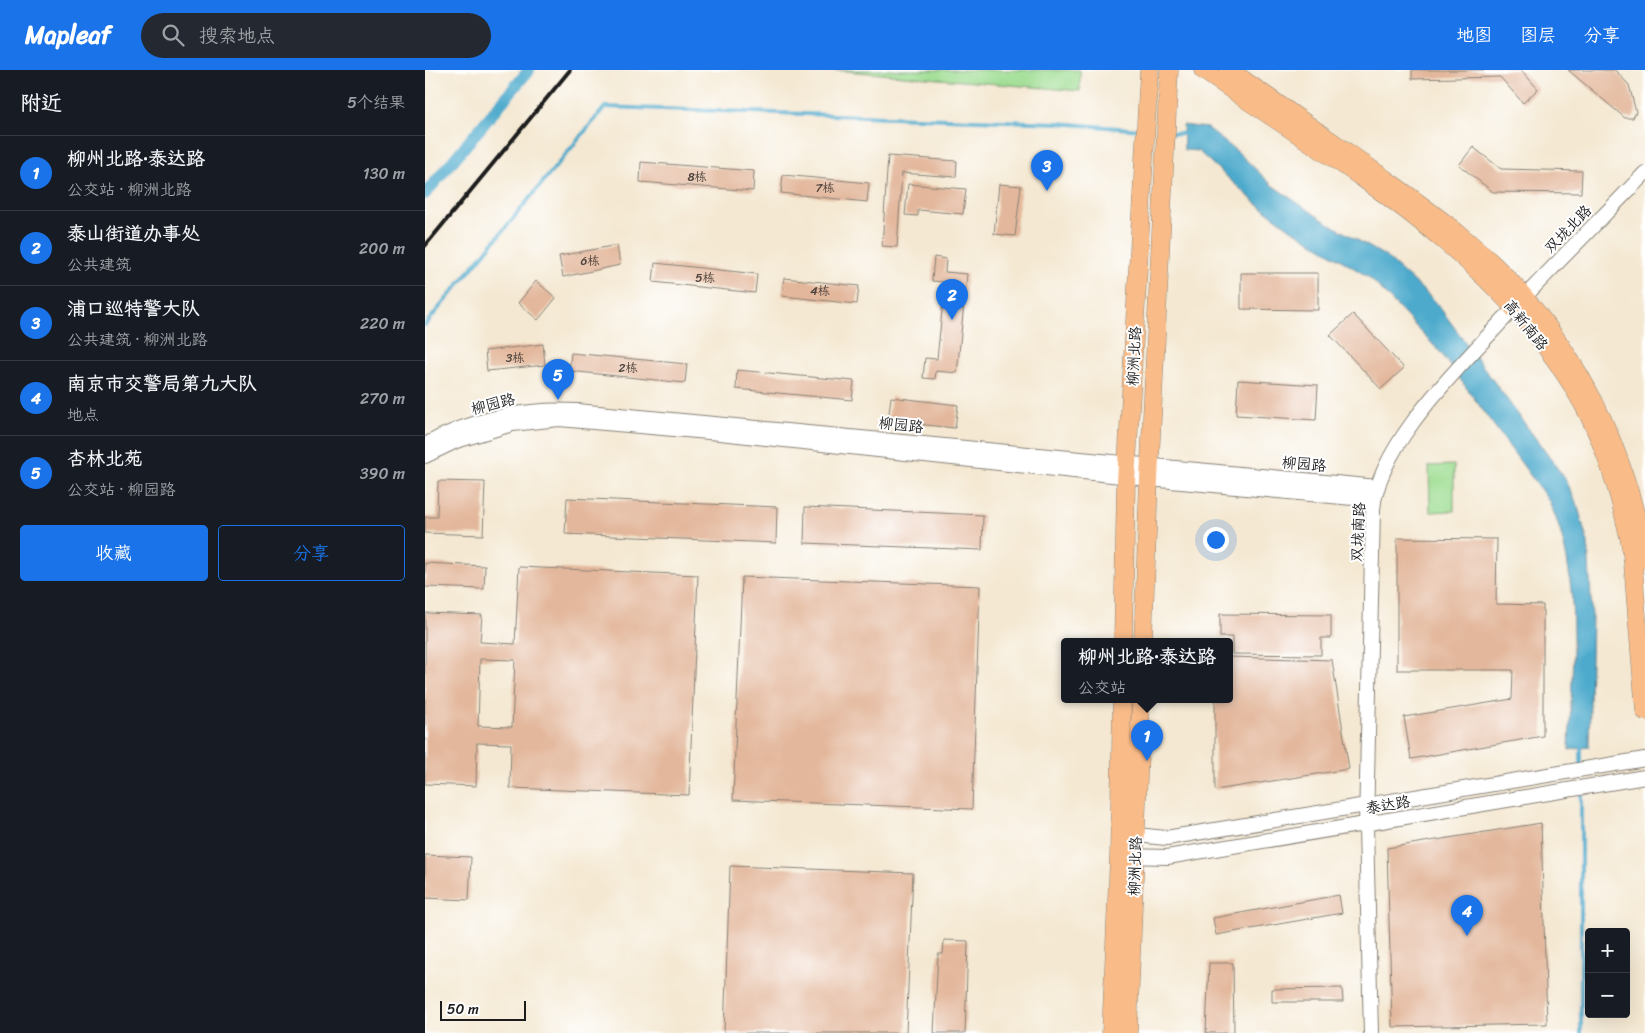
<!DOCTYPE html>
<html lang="zh">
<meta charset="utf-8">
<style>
:root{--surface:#171b24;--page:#242831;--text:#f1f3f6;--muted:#9ea1a6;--line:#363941;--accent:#1a73e8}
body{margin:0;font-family:Sriracha,"LXGW WenKai TC",sans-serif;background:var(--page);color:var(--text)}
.controls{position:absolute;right:15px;bottom:15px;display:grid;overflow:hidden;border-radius:5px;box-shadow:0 5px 20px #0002}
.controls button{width:45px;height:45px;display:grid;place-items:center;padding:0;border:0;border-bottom:1px solid var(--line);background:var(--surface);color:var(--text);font:25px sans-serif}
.scale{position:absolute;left:15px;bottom:12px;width:86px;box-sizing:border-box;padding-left:5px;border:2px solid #1c1c1c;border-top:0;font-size:14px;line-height:18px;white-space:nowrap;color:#1c1c1c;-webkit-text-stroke:4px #fff;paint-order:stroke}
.you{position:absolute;left:790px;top:469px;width:18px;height:18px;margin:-12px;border:4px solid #fff;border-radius:50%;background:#1a73e8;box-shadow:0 0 0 8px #1a73e833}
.badge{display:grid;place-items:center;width:32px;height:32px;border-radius:50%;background:var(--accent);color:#fff;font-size:16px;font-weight:700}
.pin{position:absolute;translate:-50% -41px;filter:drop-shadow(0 1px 2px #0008)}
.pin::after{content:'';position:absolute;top:26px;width:18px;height:15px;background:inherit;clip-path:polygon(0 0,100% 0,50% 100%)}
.popup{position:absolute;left:636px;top:568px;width:172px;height:65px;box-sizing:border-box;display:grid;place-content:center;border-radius:5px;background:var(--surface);filter:drop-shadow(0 1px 4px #0005);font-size:16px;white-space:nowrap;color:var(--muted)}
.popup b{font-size:19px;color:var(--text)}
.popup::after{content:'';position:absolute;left:50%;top:100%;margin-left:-10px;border:10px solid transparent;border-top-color:var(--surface)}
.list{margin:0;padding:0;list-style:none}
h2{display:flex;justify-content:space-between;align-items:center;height:65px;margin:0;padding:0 20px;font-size:21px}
h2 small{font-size:16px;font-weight:400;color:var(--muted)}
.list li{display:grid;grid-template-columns:32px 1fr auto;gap:15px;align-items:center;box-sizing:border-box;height:75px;padding:0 20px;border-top:1px solid var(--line)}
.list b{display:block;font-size:19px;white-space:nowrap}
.list p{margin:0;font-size:16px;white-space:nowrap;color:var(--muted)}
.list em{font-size:16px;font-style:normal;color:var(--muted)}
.actions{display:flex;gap:10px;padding:15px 20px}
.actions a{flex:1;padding:11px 0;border:1px solid var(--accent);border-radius:5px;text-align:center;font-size:18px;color:var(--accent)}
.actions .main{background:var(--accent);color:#fff}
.icon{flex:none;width:28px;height:28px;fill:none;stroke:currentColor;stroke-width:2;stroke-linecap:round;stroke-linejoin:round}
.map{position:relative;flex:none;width:1220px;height:963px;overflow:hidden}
header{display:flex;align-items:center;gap:30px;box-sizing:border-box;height:70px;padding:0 25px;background:var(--accent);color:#fff}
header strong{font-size:24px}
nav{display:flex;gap:28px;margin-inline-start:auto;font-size:18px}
.search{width:350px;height:45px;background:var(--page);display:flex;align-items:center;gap:12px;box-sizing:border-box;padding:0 18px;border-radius:28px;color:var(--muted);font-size:19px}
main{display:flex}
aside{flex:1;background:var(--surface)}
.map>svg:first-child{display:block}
</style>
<header>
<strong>Mapleaf</strong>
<div class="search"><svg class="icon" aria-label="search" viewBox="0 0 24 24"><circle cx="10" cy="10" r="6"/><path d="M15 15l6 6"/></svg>搜索地点</div>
<nav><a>地图</a><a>图层</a><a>分享</a></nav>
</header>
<main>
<aside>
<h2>附近<small>5个结果</small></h2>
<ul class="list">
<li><span class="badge">1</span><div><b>柳州北路·泰达路</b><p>公交站 · 柳洲北路</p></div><em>130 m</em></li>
<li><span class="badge">2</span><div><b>泰山街道办事处</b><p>公共建筑</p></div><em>200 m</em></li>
<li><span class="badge">3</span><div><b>浦口巡特警大队</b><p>公共建筑 · 柳洲北路</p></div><em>220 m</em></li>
<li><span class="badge">4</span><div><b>南京市交警局第九大队</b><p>地点</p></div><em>270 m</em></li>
<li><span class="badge">5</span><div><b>杏林北苑</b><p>公交站 · 柳园路</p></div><em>390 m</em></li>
</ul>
<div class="actions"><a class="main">收藏</a><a>分享</a></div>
</aside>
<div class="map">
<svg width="1220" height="963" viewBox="0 0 1220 963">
<rect width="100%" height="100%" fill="#fff"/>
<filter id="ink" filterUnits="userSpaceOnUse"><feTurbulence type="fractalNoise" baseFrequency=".02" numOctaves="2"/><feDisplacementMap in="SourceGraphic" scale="10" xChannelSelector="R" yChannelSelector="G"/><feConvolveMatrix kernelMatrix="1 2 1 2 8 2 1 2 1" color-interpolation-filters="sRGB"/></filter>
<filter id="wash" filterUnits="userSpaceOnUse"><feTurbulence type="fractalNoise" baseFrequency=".0096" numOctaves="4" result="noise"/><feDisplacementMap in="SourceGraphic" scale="20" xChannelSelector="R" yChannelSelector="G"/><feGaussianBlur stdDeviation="1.12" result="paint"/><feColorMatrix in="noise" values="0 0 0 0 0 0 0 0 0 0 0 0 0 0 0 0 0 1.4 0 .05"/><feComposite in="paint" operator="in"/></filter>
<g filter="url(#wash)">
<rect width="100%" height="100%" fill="#f4e8d2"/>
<path fill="#9edd92" stroke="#5d7c57" d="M408 0H655V21Z
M1029 395V441L1005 442 1004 396Z"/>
<path fill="#4eaacc" stroke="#356374" d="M758 55 782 58 814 83 848 116 895 148 960 186 1010 231 1141 410 1153 437 1163 473 1167 547 1164 677 1144 680C1146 599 1159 507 1124 431L1016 283 945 208 866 159 832 134 773 81 759 80Z"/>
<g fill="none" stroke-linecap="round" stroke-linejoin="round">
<path stroke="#4eaacc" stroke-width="4" d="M746 63 762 64
M0 255 180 37 633 53 717 60
M1156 674V697
M1156 963V721"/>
<path stroke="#4eaacc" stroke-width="12" d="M0 124 104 0"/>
</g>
<g id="blocks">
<path fill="#e3b79b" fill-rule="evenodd" d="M987 0H1096L1113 19 1098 33 1075 7 987 9Z
M1143 0H1190L1204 15 1211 42 1208 48H1200Z
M1048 77 1076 99 1157 101 1156 123 1068 122 1034 95Z
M463 86 532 91 531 107 477 103 472 177 457 176Z
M216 92 329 101 328 121 215 112Z
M358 105 444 113 442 132 356 123Z
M483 114 541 119 538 144 493 140V146L480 145Z
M574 114 596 116 590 166 569 164Z
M192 175 195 195 138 207 134 186Z
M509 187 521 189 520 202 542 204 532 303 511 301 510 309 498 308 500 288 512 289 520 212 507 211Z
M230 193 332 204 330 223 228 212Z
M816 203H893V240L816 239Z
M359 208 434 216 432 234 357 226Z
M111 211 131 228 113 250 93 233Z
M928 244 979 298 956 319 905 265Z
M118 274 120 295 62 301 60 281Z
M146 283 262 294 260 313 144 301Z
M312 300 429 311 427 330 311 319Z
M813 310 893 315 891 350 811 345Z
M466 327 533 335 530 358 463 351Z
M13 411 60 412 58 465 0 463V447H12Z
M142 428 352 437 351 473 140 464Z
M380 437 558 445 557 480 379 473Z
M972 468 1072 469 1071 534 1118 535V666L986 689 979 647 1087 629 1088 600H972Z
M0 493 60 496 59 519 0 517Z
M94 497 273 505 264 725 85 718 86 674 52 673 51 716 0 714V543L57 545 55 572 90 574ZM55 589 90 590 87 657 53 656Z
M317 507 555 516 547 739 308 730Z
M795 544 906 545V568H896V585L807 584V567H795Z
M804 587 907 590 924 699 790 720V630H804Z
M1116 753 1122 954 967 957 962 778Z
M0 785 46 787 44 830 0 828Z
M305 796 488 803 481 963H299Z
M914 825 917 843 791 865 788 848Z
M519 870 543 871 540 963H509L513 884H518Z
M784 893H808L809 963H781Z
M917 918 918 932H847V919Z"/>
</g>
</g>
<g filter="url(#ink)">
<use href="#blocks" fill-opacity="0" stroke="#888277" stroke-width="1"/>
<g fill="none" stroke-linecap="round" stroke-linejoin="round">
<defs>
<path id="minor" d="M0 375C46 349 100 338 152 341 420 364 686 393 953 417
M0 386 31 371 87 354 134 349 295 363 724 409 949 430
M702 764 741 768 1220 689
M700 786 742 787 1220 707
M946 963 941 756 948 439C954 374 1032 300 1075 253 1122 202 1172 153 1220 103"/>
<path id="major" d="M778 0C916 96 1074 181 1158 334 1180 374 1194 422 1204 467 1209 488 1209 511 1211 533 1214 569 1217 605 1220 641
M804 0C854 35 905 70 956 106 1006 142 1060 180 1100 228 1165 306 1202 388 1220 489
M698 572 701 412 724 0
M718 572 724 409 744 0
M686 963 694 786 697 630
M703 963 716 630"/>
</defs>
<use href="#minor" stroke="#888277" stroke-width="16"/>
<use href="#major" stroke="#888277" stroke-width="19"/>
<use href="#minor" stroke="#fff" stroke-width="14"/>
<use href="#major" stroke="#f9bc89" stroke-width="18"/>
<path stroke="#1c1c1c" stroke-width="4" d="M0 176 145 0"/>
</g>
</g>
<g text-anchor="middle" stroke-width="4" stroke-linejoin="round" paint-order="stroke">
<g font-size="12" fill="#4e433c">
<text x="272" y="111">8栋</text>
<text x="400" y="122">7栋</text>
<text x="165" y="195">6栋</text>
<text x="280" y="212">5栋</text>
<text x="395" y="225">4栋</text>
<text x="90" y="292">3栋</text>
<text x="203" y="302">2栋</text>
</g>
<g font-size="15" fill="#1c1c1c" stroke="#fff">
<text transform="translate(1143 159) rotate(-46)" y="5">双垅北路</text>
<text transform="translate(1101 255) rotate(51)" y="5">高新南路</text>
<text transform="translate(709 286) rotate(-87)" y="5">柳洲北路</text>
<text transform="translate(68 334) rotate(-14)" y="5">柳园路</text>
<text transform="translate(476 355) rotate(6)" y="5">柳园路</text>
<text transform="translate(879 394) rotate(5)" y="5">柳园路</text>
<text transform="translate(933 462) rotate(-87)" y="5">双垅南路</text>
<text transform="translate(963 735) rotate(-10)" y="5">泰达路</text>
<text transform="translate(710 796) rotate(-88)" y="5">柳洲北路</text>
</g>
</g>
</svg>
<div class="controls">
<button>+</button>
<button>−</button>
</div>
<div class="scale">50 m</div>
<div class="you"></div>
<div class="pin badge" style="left:722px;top:691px">1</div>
<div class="popup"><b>柳州北路·泰达路</b>公交站</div>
<div class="pin badge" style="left:527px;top:250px">2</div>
<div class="pin badge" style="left:622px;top:121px">3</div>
<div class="pin badge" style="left:1042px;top:866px">4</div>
<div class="pin badge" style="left:133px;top:330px">5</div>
</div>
</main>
